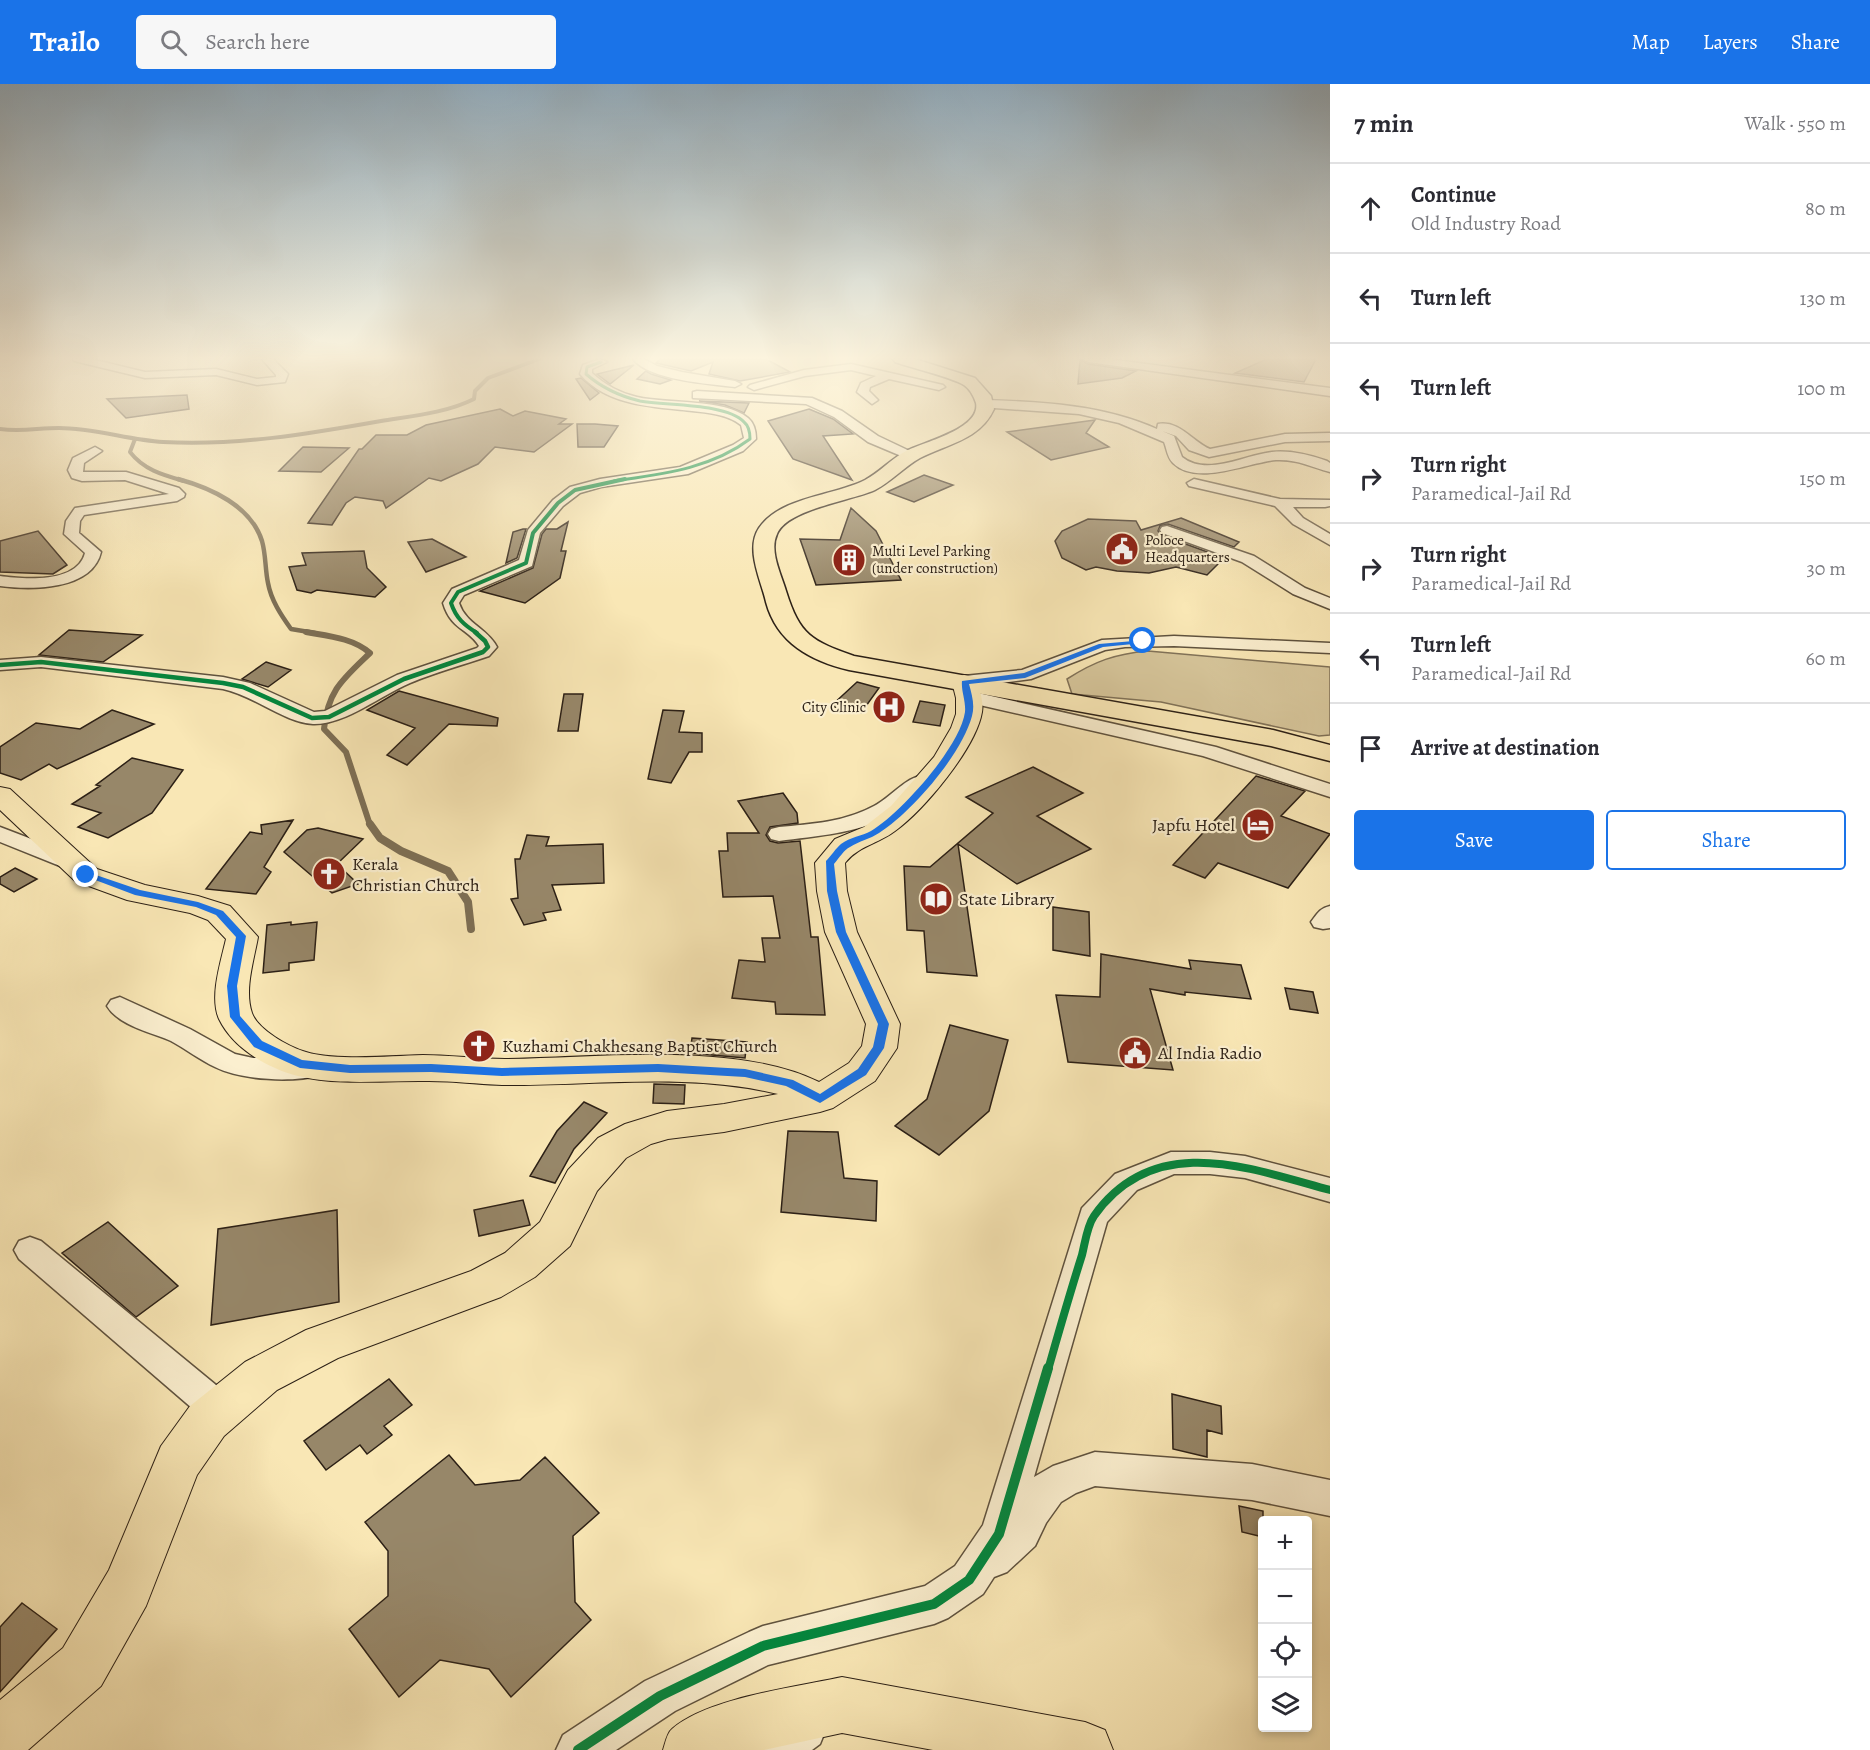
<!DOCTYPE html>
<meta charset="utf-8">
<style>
:root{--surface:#fff;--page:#f7f7f7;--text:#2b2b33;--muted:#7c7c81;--line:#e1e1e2;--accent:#1a73e8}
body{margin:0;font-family:Alegreya,serif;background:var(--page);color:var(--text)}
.controls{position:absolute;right:18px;bottom:18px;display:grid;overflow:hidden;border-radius:6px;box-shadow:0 3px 9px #0003}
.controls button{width:54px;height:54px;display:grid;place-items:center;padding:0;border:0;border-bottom:2px solid var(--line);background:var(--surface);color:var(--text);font:30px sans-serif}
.stop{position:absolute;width:18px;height:18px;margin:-14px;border:4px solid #1a73e8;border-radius:50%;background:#fff}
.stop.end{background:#1a73e8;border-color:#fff;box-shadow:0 2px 6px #0008}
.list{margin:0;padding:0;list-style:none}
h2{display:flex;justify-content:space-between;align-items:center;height:78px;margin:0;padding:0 24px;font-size:26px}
h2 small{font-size:20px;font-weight:400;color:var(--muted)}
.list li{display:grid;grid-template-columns:39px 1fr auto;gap:18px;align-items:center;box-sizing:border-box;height:90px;padding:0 24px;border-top:2px solid var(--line)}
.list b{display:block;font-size:22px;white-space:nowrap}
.list p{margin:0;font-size:20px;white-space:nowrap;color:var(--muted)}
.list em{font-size:20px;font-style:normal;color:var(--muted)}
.actions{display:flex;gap:12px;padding:18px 24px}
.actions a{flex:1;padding:14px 0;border:2px solid var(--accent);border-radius:6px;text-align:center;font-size:21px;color:var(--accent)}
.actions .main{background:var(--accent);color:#fff}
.icon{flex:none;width:33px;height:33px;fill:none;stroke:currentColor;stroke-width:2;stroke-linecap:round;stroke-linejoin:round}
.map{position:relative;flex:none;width:1330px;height:1666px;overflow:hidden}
header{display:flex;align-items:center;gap:36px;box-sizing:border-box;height:84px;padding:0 30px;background:var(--accent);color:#fff}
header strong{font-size:28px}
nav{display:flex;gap:33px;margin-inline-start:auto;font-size:21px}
.search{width:420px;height:54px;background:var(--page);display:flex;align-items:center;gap:15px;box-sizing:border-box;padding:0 21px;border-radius:6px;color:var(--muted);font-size:22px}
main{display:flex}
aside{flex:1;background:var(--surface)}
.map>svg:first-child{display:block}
</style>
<header>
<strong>Trailo</strong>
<div class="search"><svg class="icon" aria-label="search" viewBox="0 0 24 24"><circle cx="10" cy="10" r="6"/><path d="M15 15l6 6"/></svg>Search here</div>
<nav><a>Map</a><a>Layers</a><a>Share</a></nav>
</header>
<main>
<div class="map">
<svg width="1330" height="1666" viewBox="0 0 1330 1666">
<rect width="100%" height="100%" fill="#f9e7b5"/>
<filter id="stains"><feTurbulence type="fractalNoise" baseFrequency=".00333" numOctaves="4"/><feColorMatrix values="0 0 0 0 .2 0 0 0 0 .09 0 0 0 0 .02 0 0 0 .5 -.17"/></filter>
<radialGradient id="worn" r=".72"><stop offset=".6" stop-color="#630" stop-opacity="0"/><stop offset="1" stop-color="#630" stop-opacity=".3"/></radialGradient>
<path fill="#d6c59a" stroke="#817258" stroke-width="1.5" d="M1148 567 1330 583V651L1319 652 1161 618 1072 610 1067 595C1095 577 1115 570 1148 567Z"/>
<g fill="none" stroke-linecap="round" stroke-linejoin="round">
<path stroke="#7d6f55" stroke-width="4" d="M0 345C21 348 38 344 59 344 94 344 129 356 163 358 237 362 308 350 381 337 412 332 446 329 474 315L475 307 488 294 539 275
M135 355 130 368C144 386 163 391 184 397"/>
<path stroke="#7d6f55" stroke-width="4.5" d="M178 395C211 404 251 422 262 457 266 471 265 485 268 499 271 516 281 531 291 545L315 549"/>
<path stroke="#7d6f55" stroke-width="6" d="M306 548C328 552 353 554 370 569 343 595 328 606 324 645L346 668 370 741"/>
<path stroke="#7d6f55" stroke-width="8" d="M370 740 380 754 401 767 448 787 468 818 471 845"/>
</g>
<path fill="#978769" stroke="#2c2016" stroke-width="1.5" d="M660 275H766L790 288 740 297 709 290 713 278 691 287 656 279Z
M1080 275 1088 280 1136 287 1122 294 1078 300Z
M1267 275H1316L1304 298 1235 289Z
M634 281 610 300 597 290Z
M646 287 651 290 671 296 660 300 637 295Z
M581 294 599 309 590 316 576 295Z
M187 311 189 325 126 334 107 315Z
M699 317 749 319 744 329 725 321Z
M500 325 513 332 525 327 566 335 559 340H572L534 368 495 363 478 380 441 397 429 394 386 424 383 417 355 413 346 419 332 441 308 439 359 365H362L376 351H407L426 341Z
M809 325 833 335 853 350 823 352 852 396 793 375 768 337Z
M1095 336 1086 349 1109 363 1051 376 1007 348Z
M577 340H595L618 342 604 363H578Z
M303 363 349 364 321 388 279 387Z
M924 391 953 401 914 418 887 408Z
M851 424 876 447 901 496 816 501 800 455 840 456Z
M1181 434 1239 458 1234 463 1168 440 1160 442 1158 447 1161 451 1224 474 1207 491 1176 483 1149 489 1117 487 1096 483 1086 486 1062 474 1055 457 1062 447 1088 435 1136 437 1141 446Z
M568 438 561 467H566L560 494 525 519 480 507 533 484 542 450 546 445H557Z
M523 445H526L517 474 506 479 513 448Z
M38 447 67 481 53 490 0 488V457Z
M432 455 466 473 426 488 408 458Z
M364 467 367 484 386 503 375 513 317 506 311 509 297 506 289 483 306 481 302 469Z
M69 546 99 548 142 551 103 578 39 571Z
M266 578 291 586 268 603 242 595Z
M857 598 879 604 861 629 831 622Z
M399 607 498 634 497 642 449 640 407 681 387 671 415 644 367 626Z
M564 610H583L578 647H558Z
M920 617 945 621 940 642 913 638Z
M112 626 154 640 57 685 49 680 21 696 0 689V663L36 639 80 645Z
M663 626 684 627 679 648 702 649V668H689L671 699 648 695Z
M132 674 183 686 152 729 108 754 78 743 101 729 72 720 100 702 96 701Z
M1033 683 1083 709 1037 732 1091 765 1017 800 958 760 977 892 927 888 924 847 907 846 904 782 930 783 993 729 966 713Z
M1256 692 1305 707 1281 732 1330 750 1288 804 1218 779 1205 794 1173 781Z
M783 709 797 729 798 739 770 743 766 751 770 757 778 759 800 757 811 853H818L825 931 776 930 775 918 732 914 739 876 765 878 762 854H780L773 812 723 813 719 767H728L727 749H759L738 717Z
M293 736 264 783 271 788 256 810 206 805 250 748 262 750 261 741Z
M318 744 363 755 337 780 358 800 332 809 284 768 307 746Z
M527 751 549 753 546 762 603 760 604 799 552 801 561 826 543 829 546 836 524 841 511 815 518 814 515 775H520Z
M15 784 37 795 14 808 0 800V793Z
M1053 823 1089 828 1090 872 1053 866Z
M291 838V841L317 838 314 876 289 879V886L263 889 267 841Z
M1101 870 1191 885 1189 876 1241 881 1251 915 1185 908V911L1150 905 1173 986 1068 978 1056 911 1100 913Z
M1285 904 1313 908 1318 929 1290 925Z
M950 941 1008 956 989 1027 939 1071 895 1042 927 1015Z
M692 954 747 958 745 974 690 969Z
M654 1000 685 1001 684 1020 653 1019Z
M584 1018 607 1029 574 1065 555 1099 530 1092 557 1047Z
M788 1047 838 1048 844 1094 877 1097 876 1137 781 1128Z
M523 1116 530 1141 479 1152 474 1126Z
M337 1126 339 1218 211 1241 218 1145Z
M108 1138 178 1202 136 1233 62 1169Z
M389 1295 412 1321 384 1342 392 1351 367 1370 360 1361 326 1386 304 1357Z
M1172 1310 1221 1322 1222 1350 1207 1346V1373L1173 1365Z
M449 1371 475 1401 520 1396 545 1373 599 1429 573 1452 575 1518 591 1536 511 1613 489 1585 440 1576 399 1613 349 1545 388 1512V1467L365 1438Z
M1239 1422 1263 1427V1453L1242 1448Z
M22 1519 57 1545 0 1608V1543Z"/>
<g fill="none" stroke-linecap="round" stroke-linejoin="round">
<defs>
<path id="minor" d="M73 275H91L145 288 216 285 257 295 276 293V291L262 275H273L288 290 285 298 257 301 216 291 145 294 74 277Z
M600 275 607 278 592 285V289C605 301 620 309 637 313 667 320 724 314 748 334 754 339 756 347 756 355L743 367 688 390 601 403 580 409 563 422 540 449 532 482 464 511 459 519C466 540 487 544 497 563L489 572C463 581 436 588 410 599 381 611 345 641 313 640 283 638 253 611 223 605L41 583 0 586V576L41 573 223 593 250 599 314 628 325 627 397 591 477 564 479 562C468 544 451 546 443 519L452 505 519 476 528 446 553 416 570 403 600 395 680 383 733 361 744 354 741 341C727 330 709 329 692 327 654 323 607 322 580 290L583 281Z
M633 275H644L657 282 682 288 735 297 741 300 735 303C709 300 649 296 633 275Z
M1083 275H1108L1330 304V312L1088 278Z
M851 280 943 301 945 303 939 306 889 295 870 303 869 307 878 316 872 320 857 308 861 299 876 292 851 286 805 292 754 306 748 303 750 301 804 286Z
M697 307 812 314 842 327 878 352 918 371 916 374H906L868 358 834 333 806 320 693 314V308Z
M985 316C1044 318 1103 321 1157 345L1158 340C1179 336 1193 358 1210 365L1285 350 1330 349V357L1285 358 1209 373 1189 366 1176 352 1162 347 1174 352 1182 373C1207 393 1244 371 1272 368 1291 366 1310 371 1327 377L1330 379V388C1311 383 1297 375 1276 376 1249 378 1197 403 1173 379 1167 373 1167 365 1164 358L1119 339 1079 330 981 323V317Z
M95 363 102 367 84 379 83 388H126L179 404 185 410 184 413 177 417 84 431 80 437 79 449 101 468C92 507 30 506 0 502V492C23 495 77 500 85 469L64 450 66 437 75 424 169 410 125 396 82 397 72 394 68 386 73 374Z
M1194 395 1280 415 1330 416V422L1325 423H1293L1303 434 1330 450V461L1293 440 1275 422 1189 402 1187 399Z
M1167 442 1254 472 1305 504 1330 514V525L1293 510 1242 478 1162 449 1160 446 1162 443Z
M1174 552 1330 559V569L1174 562 1125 563 1105 566 1031 595 964 604 957 602 955 598 957 594 964 592 1022 586 1102 556Z
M969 607 1216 663 1330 700V713L1203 672 962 617 960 613 962 609Z
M920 692 927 694 930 698 927 702C915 712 903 723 890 731 857 750 816 752 779 757L771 755 768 750 771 745 779 743C811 740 845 738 874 722 890 714 903 696 920 692Z
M0 743 81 774 84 779 81 784 73 786 65 784 0 758Z
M1330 822V844L1323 845 1314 843 1311 838C1317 830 1320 824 1330 822Z
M120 913 190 945 235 970 253 974H310L320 977 324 984 320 991C292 999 241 996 215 983 200 976 186 965 171 957 151 948 119 942 107 922L111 916Z
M1171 1068H1210L1245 1072 1330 1094V1118L1245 1094 1210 1090H1174L1137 1106 1107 1138 1034 1393 1053 1382 1095 1368 1252 1380 1330 1396V1432L1252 1416 1095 1402 1076 1409 1061 1418 1046 1439 1035 1462 1007 1488 994 1493 983 1510 948 1534 934 1540 768 1581 675 1627 616 1666H556L563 1651 645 1597 749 1548 763 1542 925 1502 955 1482 983 1441 1082 1124 1115 1090Z
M30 1153 41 1157 233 1315 238 1326 233 1337 220 1342 207 1337 19 1175 14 1166 19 1157Z
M805 1624 820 1630 826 1645 820 1660 812 1666H752L759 1651 790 1630Z"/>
<path id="major" d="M964 591 973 593C979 602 984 616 982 628 976 664 924 726 895 747 878 760 858 762 845 779L847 807 857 848 900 940 897 964 875 997 833 1024 820 1028 724 1048 668 1055 651 1060 626 1074 597 1107 570 1162 535 1193 501 1213 338 1274 277 1306 224 1352 197 1391 146 1522 101 1602 28 1666H0V1616L63 1564 109 1486 161 1362 190 1322 245 1278 306 1246 471 1187 505 1169 540 1138 568 1086 598 1054 625 1040 667 1027 724 1020 778 1010C687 988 594 1002 502 1001 478 1000 453 997 429 997 386 996 340 1002 298 992 267 984 233 964 219 935 209 913 221 877 226 855L208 836 190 829 127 816 75 797 0 726V703L10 705 97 785 145 801 198 812 230 822 258 853C254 876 244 906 252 929 258 946 289 963 306 968 336 977 391 972 423 971 451 971 478 975 505 975 596 974 737 957 819 998L849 979 862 962 866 940 825 848 817 807 815 779 835 755 864 743 891 722 934 673 951 644 956 630V614L952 598 955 593Z
M842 1593 1085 1638 1105 1646 1113 1666H933L842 1649 764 1666H663C665 1660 667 1649 672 1645 707 1614 796 1603 842 1593Z"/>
<path id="highway" d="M893 275H915L975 294 991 312 994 325C980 356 947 360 920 374 904 383 892 397 875 406 851 417 787 425 777 450 769 467 781 490 786 507 800 552 812 557 854 572L1273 646 1330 661V677L1271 662 849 586C811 577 777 559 766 518 761 496 745 465 759 444 780 413 833 412 865 396 880 388 891 375 906 367 923 358 981 345 976 319 974 313 970 305 964 301 954 294 909 283 895 278Z"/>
</defs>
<use href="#minor" stroke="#5f523e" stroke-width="3"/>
<use href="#major" stroke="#2c2016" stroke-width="2"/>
<use href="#highway" stroke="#2c2016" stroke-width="3"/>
<use href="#minor" fill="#fbefcf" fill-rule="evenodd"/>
<use href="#major" fill="#f9e7b5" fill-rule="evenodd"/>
<use href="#highway" fill="#f9e7b5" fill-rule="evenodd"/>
<defs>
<path id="cycleway-far4" d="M601 278 587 283 586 290C602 304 619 312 640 317 666 322 726 319 744 338 749 342 750 349 750 355 710 385 662 390 614 397"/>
<path id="cycleway-far3" d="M477 549C464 541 456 534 451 519L458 508 526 479 533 449 558 419 575 406 625 395"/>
<path id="cycleway-far2" d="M0 581 41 578 223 599 243 603 312 634 329 633 404 595 483 568 488 563 485 557 475 548"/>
<path id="cycleway-far1" d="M1048 1286C1059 1247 1070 1209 1082 1171 1085 1159 1087 1142 1094 1132 1154 1047 1249 1084 1330 1106"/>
<path id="cycleway" d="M578 1666 660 1612 763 1562 934 1520 969 1496 999 1450 1048 1284"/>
</defs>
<use href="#cycleway-far4" stroke="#fbefcf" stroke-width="5"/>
<use href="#cycleway-far3" stroke="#fbefcf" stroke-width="6"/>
<use href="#cycleway-far2" stroke="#fbefcf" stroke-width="8"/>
<use href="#cycleway-far1" stroke="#fbefcf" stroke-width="11"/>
<use href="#cycleway" stroke="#fbefcf" stroke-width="14"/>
<use href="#cycleway-far4" stroke="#00873e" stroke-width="3"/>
<use href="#cycleway-far3" stroke="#00873e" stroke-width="4"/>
<use href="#cycleway-far2" stroke="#00873e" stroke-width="4.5"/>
<use href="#cycleway-far1" stroke="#00873e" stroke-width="8"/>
<use href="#cycleway" stroke="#00873e" stroke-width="10"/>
</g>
<linearGradient id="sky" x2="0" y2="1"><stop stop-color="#93adbe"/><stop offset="0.54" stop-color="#fcf4de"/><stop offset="1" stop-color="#fcf4de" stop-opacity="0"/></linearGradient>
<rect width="1330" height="508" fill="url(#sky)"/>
<path fill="#1a73e8" d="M1145 556 1143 559 1103 563 1025 594 969 600C972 611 975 621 972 632 962 670 912 728 879 749 870 755 859 757 850 763 844 766 839 774 834 780L837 807 846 848 889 940 884 964 866 991 820 1019 786 1002 745 993 658 988 502 992 431 988 350 989 300 984 254 963 230 933 227 902 236 853 216 831 196 823 135 811 82 791 90 789 140 806 198 818 223 827 246 852 237 902 240 932 262 957 302 976 350 981 431 980 502 984 658 980 745 985 793 996 820 1010 858 985 873 963 878 940 836 848 827 807 826 777C831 772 836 764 841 760 850 753 862 752 871 747 901 729 960 663 965 628 966 617 961 607 962 597L1024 589 1099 560Z"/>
<defs>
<symbol id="civic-disc" viewBox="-11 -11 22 22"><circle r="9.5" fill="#8f2418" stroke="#fbefcf"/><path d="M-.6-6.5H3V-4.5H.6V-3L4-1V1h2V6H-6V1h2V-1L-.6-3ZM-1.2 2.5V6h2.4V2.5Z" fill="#fff"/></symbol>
<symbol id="building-disc" viewBox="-11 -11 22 22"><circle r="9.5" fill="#8f2418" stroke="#fbefcf"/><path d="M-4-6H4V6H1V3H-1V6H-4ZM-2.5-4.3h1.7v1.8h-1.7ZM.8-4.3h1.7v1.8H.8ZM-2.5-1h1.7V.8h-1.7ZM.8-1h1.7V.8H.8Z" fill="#fff"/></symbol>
<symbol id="hospital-disc" viewBox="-11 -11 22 22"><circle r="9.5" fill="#8f2418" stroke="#fbefcf"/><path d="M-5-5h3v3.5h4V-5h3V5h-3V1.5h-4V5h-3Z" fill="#fff"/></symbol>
<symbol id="hotel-disc" viewBox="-11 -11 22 22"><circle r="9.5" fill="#8f2418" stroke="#fbefcf"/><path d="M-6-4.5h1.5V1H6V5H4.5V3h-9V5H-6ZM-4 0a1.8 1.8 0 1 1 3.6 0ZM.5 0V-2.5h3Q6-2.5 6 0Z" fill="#fff"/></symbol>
<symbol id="church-disc" viewBox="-11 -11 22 22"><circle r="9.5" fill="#8f2418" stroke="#fbefcf"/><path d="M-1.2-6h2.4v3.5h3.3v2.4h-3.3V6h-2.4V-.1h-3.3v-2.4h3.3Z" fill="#fff"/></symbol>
<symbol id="library-disc" viewBox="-11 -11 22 22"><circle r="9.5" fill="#8f2418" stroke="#fbefcf"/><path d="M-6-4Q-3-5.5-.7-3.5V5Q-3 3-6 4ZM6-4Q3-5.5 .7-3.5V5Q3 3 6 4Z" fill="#fff"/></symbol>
</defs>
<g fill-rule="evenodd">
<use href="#civic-disc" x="1103" y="446" width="38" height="38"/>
<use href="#building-disc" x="830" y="457" width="38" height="38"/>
<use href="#hospital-disc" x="870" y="604" width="38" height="38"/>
<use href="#hotel-disc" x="1239" y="722" width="38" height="38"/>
<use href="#church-disc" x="310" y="771" width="38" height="38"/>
<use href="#library-disc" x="917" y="796" width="38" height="38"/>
<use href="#church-disc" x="460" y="943" width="38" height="38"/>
<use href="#civic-disc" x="1116" y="950" width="38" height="38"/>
</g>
<g text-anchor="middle" stroke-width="4.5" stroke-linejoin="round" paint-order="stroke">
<g font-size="15" fill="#2c2016" stroke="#fbefcf" text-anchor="start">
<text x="1145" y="461">Poloce<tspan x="1145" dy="17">Headquarters</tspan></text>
<text x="872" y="472">Multi Level Parking<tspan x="872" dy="17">(under construction)</tspan></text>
<text x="866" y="628" text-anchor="end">City Clinic</text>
</g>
<g font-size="18" fill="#2c2016" stroke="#fbefcf" text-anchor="start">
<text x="1235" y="747" text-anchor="end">Japfu Hotel</text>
<text x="352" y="786">Kerala<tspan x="352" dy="21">Christian Church</tspan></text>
<text x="959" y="821">State Library</text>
<text x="502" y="968">Kuzhami Chakhesang Baptist Church</text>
<text x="1158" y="975">Al India Radio</text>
</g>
</g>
<rect width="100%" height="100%" filter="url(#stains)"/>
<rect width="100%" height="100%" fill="url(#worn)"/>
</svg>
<div class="controls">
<button>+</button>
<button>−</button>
<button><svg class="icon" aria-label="locate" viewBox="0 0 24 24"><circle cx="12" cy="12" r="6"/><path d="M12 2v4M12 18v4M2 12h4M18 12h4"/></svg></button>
<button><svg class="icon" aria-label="layers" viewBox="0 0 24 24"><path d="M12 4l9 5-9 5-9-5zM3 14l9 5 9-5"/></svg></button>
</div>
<div class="stop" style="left:1143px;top:557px"></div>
<div class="stop end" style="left:86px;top:791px"></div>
</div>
<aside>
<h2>7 min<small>Walk · 550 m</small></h2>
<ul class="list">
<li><svg class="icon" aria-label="ahead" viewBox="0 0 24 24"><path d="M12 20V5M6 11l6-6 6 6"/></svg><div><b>Continue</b><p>Old Industry Road</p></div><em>80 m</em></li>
<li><svg class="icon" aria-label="left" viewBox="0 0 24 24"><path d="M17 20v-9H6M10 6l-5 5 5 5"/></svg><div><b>Turn left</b></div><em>130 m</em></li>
<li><svg class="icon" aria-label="left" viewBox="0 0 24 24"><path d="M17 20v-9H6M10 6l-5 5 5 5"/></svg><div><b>Turn left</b></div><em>100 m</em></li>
<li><svg class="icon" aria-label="right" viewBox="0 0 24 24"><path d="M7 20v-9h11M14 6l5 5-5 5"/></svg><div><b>Turn right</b><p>Paramedical-Jail Rd</p></div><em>150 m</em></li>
<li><svg class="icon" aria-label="right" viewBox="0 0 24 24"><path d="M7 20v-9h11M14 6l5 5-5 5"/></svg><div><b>Turn right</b><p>Paramedical-Jail Rd</p></div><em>30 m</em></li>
<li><svg class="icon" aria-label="left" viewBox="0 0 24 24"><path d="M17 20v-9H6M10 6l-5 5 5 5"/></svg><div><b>Turn left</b><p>Paramedical-Jail Rd</p></div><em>60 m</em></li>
<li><svg class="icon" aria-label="arrive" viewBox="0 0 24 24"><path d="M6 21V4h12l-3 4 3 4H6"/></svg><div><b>Arrive at destination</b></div></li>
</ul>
<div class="actions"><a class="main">Save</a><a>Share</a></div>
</aside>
</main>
